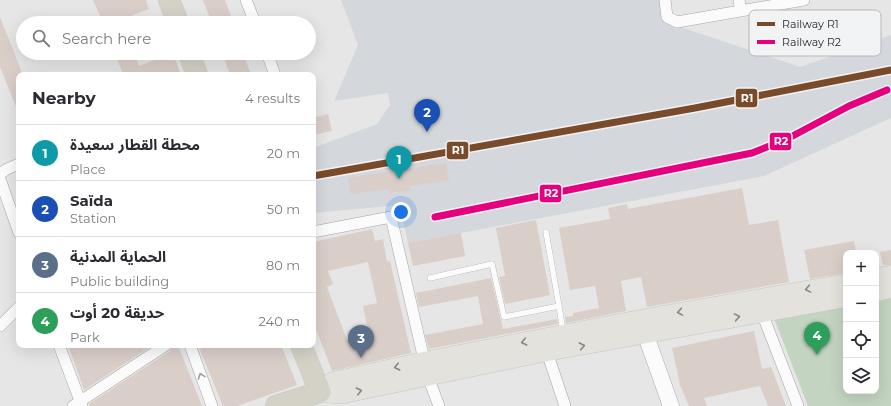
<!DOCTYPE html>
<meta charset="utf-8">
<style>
:root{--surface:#fff;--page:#f2f2f3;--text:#2b2b33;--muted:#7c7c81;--line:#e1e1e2;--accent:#6c6c6c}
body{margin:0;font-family:Montserrat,"Noto Sans Arabic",sans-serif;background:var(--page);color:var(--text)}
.controls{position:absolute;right:12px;bottom:12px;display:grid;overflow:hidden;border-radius:8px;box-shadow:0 4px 16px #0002}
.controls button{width:36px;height:36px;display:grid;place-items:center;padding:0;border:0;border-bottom:1px solid var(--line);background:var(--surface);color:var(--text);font:20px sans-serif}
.you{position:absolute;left:401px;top:212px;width:14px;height:14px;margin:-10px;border:3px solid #fff;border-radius:50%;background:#1a73e8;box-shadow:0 0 0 6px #1a73e833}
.badge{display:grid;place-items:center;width:26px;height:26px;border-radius:50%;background:var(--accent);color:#fff;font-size:13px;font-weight:700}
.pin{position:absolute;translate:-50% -33px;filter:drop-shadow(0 1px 2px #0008)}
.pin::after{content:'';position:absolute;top:21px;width:14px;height:12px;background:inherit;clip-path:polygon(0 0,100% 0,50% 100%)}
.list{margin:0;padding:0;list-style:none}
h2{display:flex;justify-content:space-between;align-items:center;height:52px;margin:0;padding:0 16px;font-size:17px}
h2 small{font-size:13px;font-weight:400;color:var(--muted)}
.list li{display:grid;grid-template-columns:26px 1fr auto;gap:12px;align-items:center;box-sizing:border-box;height:56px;padding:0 16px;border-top:1px solid var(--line)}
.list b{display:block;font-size:15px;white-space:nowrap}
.list p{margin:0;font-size:13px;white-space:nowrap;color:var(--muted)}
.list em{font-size:13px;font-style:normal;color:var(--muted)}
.icon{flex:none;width:22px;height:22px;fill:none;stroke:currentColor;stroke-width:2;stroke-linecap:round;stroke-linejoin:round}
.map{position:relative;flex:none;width:891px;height:406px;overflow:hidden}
.search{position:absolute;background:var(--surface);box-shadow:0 4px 16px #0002;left:16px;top:16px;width:300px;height:44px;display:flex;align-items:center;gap:10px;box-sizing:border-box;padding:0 14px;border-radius:22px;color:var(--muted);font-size:15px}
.panel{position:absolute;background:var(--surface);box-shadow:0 4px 16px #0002;left:16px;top:72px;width:300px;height:276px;border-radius:8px}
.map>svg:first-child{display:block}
</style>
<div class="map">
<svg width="891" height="406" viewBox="0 0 891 406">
<rect width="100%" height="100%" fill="#e6e6e6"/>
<path fill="#d4d7db" d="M341 0H666L672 24 800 67 891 35V118L764 176 408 243 400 205 313 213V148L377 124 390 105 388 93 334 101 358 45Z"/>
<path fill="#c3d4c1" d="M891 297V406H808L774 318 846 305V391H876V299Z"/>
<path fill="#dacec9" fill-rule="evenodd" d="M93 0H146L149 9 121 20 122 23H103Z
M203 0H225L232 19 219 23H212Z
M0 17 23 75H19V114L0 67Z
M115 53H134L139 66 173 53 181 75H117L122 72Z
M222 53H243L251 75H230Z
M328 114 332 131 313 135V118Z
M446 163 449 180 410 186 411 190 389 193 388 189 351 194 348 178Z
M742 188 749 225 778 220 789 282 647 307 641 277 621 281 626 311 566 323 565 317 573 316V313L599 308 595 286 570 290 559 228 610 219 608 208 627 204 628 209Z
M536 220 550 295 505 304 499 277 505 276 496 228Z
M372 229 375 241 383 239 387 262 390 261 411 353 332 371 313 321V242ZM368 262 377 303 363 306 369 335 347 340 327 287 333 284 328 271Z
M461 233 465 256 413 266 408 243Z
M854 241 856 253H846V273L810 279 804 250Z
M891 250V265H883L880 252Z
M491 278 503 329 557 319 558 324 429 349 425 335 483 324 478 296 419 307 416 293Z
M754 331 762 369 771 367 786 406H768L760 386 704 398 707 406H689L680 385 672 348Z
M68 345H153L84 390Z
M173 345H178L202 406H90L89 404 170 351Z
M198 345H281L297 385 237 406H223Z"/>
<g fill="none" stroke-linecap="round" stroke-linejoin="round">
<defs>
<path id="lane" d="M430 278 492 264 504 317 559 306 546 232
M559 306 563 331"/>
<path id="street" d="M246 0 255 23
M665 0 667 17 677 22 804 0
M739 0 741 11
M267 53 275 75
M0 174 7 169 19 164
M0 179 19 233
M313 232 391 217 428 377 439 406
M760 308 798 406
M0 326 19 307
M59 345 82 406
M190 345 212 406
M546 346 547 352 565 406
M73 406 166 345"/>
<path id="secondary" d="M641 322 671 406"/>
<path id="primary" d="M876 277 891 275
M876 292 891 289
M320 392 333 381 424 361 640 319 846 283
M320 392 332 394H344L547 352 846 298"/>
<path id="highway" d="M169 0 178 23
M189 53 197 75
M276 406 320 392 301 345"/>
</defs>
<use href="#lane" stroke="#a6a6a6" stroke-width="6"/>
<use href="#street" stroke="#a6a6a6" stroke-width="12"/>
<use href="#secondary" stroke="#a6a6a6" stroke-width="17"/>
<use href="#primary" stroke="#c4c4c4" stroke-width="19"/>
<use href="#highway" stroke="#c4c4c4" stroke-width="22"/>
<use href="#lane" stroke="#fbfbfb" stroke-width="5.5"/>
<use href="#street" stroke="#fbfbfb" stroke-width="11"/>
<use href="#secondary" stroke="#fbfbfb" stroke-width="16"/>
<use href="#primary" stroke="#e3e2dc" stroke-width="18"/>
<use href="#highway" stroke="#d4d2c7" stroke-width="21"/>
<defs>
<path id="rail-1" d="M313 176 695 108 891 70"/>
<path id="rail-2" d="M435 217 752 153 787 139 849 106 887 90"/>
</defs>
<use href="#rail-1" stroke="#f2f3f4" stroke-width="10"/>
<use href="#rail-2" stroke="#f2f3f4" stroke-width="10"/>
<use href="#rail-1" stroke="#7a4b2a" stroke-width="7"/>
<use href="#rail-2" stroke="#e5007d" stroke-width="7"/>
</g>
<defs><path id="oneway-chevron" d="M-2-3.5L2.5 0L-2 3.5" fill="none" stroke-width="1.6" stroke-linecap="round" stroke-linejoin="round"/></defs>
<g stroke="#878684">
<use href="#oneway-chevron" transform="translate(808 289) rotate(170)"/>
<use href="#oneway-chevron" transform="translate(680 312) rotate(170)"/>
<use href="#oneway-chevron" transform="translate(737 317) rotate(-10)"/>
<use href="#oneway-chevron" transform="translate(524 342) rotate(169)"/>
<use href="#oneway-chevron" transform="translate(582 346) rotate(-11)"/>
<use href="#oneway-chevron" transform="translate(397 367) rotate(167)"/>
<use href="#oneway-chevron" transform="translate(359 391) rotate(-12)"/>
</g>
<use stroke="#9d9d9d" href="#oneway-chevron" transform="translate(201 376) rotate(-110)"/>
<rect x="749" y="10" width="132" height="46" rx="6" fill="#f2f3f4" stroke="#b6b7b8" stroke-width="1"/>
<rect x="757" y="22" width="18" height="4" fill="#7a4b2a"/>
<rect x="757" y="40" width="18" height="4" fill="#e5007d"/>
<g font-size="11" fill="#2b2b2b">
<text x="782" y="28">Railway R1</text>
<text x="782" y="46">Railway R2</text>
</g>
<g stroke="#f2f3f4" stroke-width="1.5">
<rect x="735" y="88" width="23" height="20" rx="4" fill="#7a4b2a"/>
<rect x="769" y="132" width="23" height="19" rx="4" fill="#e5007d"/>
<rect x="446" y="141" width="23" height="19" rx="4" fill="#7a4b2a"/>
<rect x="539" y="184" width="23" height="19" rx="4" fill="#e5007d"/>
</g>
<g font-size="11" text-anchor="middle" font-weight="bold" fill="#fff">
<text x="747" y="102">R1</text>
<text x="781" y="145">R2</text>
<text x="458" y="154">R1</text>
<text x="551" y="197">R2</text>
</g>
</svg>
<div class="controls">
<button>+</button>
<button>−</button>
<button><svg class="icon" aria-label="locate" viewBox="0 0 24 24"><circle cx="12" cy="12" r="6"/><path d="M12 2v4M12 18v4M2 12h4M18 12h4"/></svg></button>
<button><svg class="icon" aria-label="layers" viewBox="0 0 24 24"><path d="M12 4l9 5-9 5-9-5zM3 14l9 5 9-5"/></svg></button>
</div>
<div class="you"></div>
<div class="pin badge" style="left:399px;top:179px;background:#0f9aa8">1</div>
<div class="pin badge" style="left:427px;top:132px;background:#1a4fb4">2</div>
<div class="pin badge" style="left:361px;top:358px;background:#5c6f8a">3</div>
<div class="pin badge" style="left:817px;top:355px;background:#2e9e5b">4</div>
<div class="search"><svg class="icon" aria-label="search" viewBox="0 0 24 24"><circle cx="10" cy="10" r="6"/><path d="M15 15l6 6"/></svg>Search here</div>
<section class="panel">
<h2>Nearby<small>4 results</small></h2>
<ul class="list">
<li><span class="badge" style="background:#0f9aa8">1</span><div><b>محطة القطار سعيدة</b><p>Place</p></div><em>20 m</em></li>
<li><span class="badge" style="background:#1a4fb4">2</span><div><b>Saïda</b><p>Station</p></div><em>50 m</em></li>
<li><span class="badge" style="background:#5c6f8a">3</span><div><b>الحماية المدنية</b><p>Public building</p></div><em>80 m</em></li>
<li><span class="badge" style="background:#2e9e5b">4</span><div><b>حديقة 20 أوت</b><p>Park</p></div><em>240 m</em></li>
</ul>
</section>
</div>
